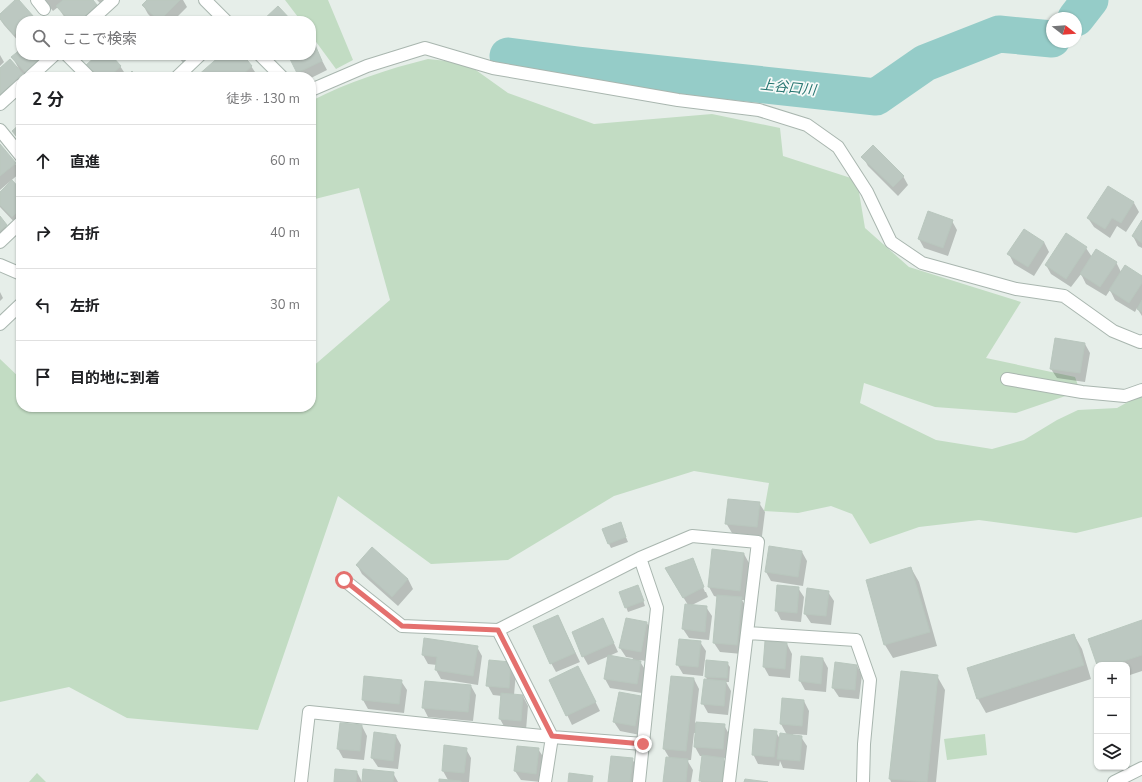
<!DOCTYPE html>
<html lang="ja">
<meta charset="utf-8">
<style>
:root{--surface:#fff;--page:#f6f6f6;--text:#202124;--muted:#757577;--line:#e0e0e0}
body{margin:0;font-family:"Nunito Sans","Noto Sans JP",sans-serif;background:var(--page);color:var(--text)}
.controls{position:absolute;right:12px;bottom:12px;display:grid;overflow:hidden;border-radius:8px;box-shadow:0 1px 3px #0004}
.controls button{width:36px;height:36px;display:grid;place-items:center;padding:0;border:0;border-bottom:1px solid var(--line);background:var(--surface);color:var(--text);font:20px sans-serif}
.compass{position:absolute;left:1046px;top:12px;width:36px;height:36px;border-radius:50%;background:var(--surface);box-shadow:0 1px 3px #0004;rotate:107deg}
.stop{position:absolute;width:12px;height:12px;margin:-9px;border:3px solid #e4706e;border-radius:50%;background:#fff}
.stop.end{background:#e4706e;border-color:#fff;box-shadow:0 1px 4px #0008}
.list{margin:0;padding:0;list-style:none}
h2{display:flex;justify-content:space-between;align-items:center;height:52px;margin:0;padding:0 16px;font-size:17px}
h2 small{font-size:13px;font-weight:400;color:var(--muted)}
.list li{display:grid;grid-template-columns:26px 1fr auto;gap:12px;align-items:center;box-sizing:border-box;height:72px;padding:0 16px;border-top:1px solid var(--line)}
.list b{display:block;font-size:15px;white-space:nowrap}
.list em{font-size:13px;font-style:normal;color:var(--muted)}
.icon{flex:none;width:22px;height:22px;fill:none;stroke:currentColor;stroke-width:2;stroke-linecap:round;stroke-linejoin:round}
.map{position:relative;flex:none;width:1142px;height:782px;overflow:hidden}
.search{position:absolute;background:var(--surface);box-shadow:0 1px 3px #0004;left:16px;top:16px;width:300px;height:44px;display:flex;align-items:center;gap:10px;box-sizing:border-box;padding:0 14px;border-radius:16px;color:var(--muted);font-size:15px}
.panel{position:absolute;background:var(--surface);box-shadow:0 1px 3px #0004;left:16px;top:72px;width:300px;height:340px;border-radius:16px}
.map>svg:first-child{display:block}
</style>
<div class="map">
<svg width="1142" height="782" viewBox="0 0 1142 782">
<rect width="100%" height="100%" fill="#e6eee9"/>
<path fill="#c2dcc3" d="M285 0H328L353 60 336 69 311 35V21H301Z
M428 59 466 63 508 93 594 124 712 114 780 128 783 156 857 180 865 228 909 267 1021 302 986 358 1075 377 1080 391 1016 413 935 407 864 383 860 403 936 440 992 449 1024 440 1057 420 1078 410 1117 408 1142 394V517L1076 533 979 520 919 527 870 544 852 514 831 506 798 513 764 511 769 483 694 471 614 496 508 560 431 564 338 496 258 730 127 718 69 687 0 702V359L21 379V407H51L57 412 195 411 229 407H311V368L390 300 359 188 311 200V101C348 82 388 69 428 59Z
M985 734 987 755 947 760 944 739Z
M37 773 46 782H29Z"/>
<path fill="#0003" d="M17 0 35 21H21V42L20 43 4 25 0 19V15Z
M44 0H91L96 5 102 14 95 21H68L63 15 58 7 53 11Z
M97 0H115L106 9Z
M148 0H183L187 7 173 21H155L148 14 143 5Z
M311 42 317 51 327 70 311 78 300 77 289 55H311Z
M21 50V55L27 77 21 72 24 77H21V91L0 70 20 71 13 58Z
M0 55 4 62 0 66Z
M99 55H110L120 66 126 75 124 77H93Z
M176 55H204L189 69Z
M222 55H241L251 66 257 75 255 77H198Z
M0 146 15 163 20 173 0 190Z
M863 157 903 176 908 185 898 196 868 166Z
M21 191V223L18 226 0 207V194Z
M1134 203 1139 212 1126 232 1117 226 1110 238 1094 227 1088 218Z
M0 218 12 235 0 244Z
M952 221 957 230 948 256 924 248 919 239Z
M1142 222V248L1138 246 1133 236Z
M1044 242 1049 252 1034 276 1014 264 1009 254Z
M1086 248 1092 257 1116 262 1121 272 1142 277V316L1137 308 1135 312 1115 300 1110 290 1106 296 1086 284 1081 274 1071 287 1051 274 1046 265Z
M0 292 3 298 0 301Z
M1085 344 1090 353 1085 382 1057 378 1051 369Z
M759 503 765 512 762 536 732 533 726 523Z
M620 523 628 542 611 548 609 544Z
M713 551 744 554 749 563 745 600H742L746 607 742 654 720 652 714 643 718 597 714 596 709 587Z
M802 552 807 561 803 586 771 581 766 572Z
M692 559 697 568H695L705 592H706L708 597 692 605 706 607 712 616 709 640 689 638 683 629 688 605 666 569Z
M357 565 408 579 413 589 398 606 362 574Z
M911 568 919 582 937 646 893 658 885 645Z
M798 588 804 597 801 622 781 620 776 610Z
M640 591 645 606 628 612 626 607Z
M828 592 834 601 831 625 811 623 805 614Z
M558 616 580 662 556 672 551 663Z
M603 619 618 652 609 656 632 660 633 658 626 657 620 648 647 623 652 632 646 661 639 660 646 671 642 693 610 688 605 679 609 656 588 665 583 656Z
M1142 622V671L1127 676V665H1098Z
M1074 635 1082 649 1091 679 986 713 978 699 968 669Z
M700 642 706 651 703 676 683 674 677 664Z
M787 644 792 654 790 678 769 676 764 667Z
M477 647 482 656 478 685 441 679 436 670 437 665 428 664 423 655Z
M802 657 823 659 828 668 826 692 805 690 800 681Z
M511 663 516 672 514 695 523 696 528 706 526 730 505 728 500 719 502 696 493 695 488 686Z
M727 663 730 667 729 682H726L731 691 728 715 708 713 703 704 707 680 706 677Z
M857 666 862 675 859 699 839 697 833 688Z
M578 667 600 711 572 725 550 680Z
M901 673 937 676 945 690 936 782H891L890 779Z
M672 677 694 679 699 689 695 723 724 725 729 734 727 758H723L729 768 727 782H701L703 756H700L695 747 696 733H694L691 760H687L693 770 691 782H664L670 759 664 749Z
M401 681 407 690 404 713 368 709 363 700Z
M471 686 476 695 473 721 428 717 423 707Z
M620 693 641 697 646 706 640 735 620 731 614 722Z
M804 701 809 711 807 735 793 734V736L801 737 807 746 804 770 783 768 780 761 779 766 758 764 753 754 776 732 780 739 787 735 781 724Z
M362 726 367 736 364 760 343 758 338 749Z
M396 736 401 745 398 769 378 767 372 758Z
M518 747 538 749 544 758 541 782 521 780 515 771Z
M466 749 471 758 469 782H440L448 780 443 771Z
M632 759 638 768 636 782H609Z
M357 772 362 782H335Z
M393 773 398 782H363Z"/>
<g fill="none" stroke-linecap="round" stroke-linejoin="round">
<path stroke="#95ccc8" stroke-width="37" d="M1076 18 1090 0
M508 56 578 65 876 97 925 63 999 34 1052 39"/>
</g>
<path fill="#bcc8c1" stroke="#b9c7be" d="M15 0H19L34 17 29 21H21V28L14 35 0 19V14Z
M63 0H93L97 5 80 21H70L56 6Z
M147 0H180L159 21 142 5Z
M278 6 292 21H262Z
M313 40 322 61 297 73 288 55H311V41Z
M21 49V55H46L26 73 11 57Z
M97 55H111L121 66 109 77H95L85 66Z
M178 55H189L184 61Z
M221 55H243L252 66 240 77H196Z
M10 59 24 75 0 97V68Z
M132 71 137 77H126Z
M21 123V142L12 131Z
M0 144 16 163 0 176Z
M873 145 904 176 893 187 861 157Z
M12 180 21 190V208L12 217 0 205V192Z
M1108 186 1134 202 1121 223 1112 218 1105 229 1087 218Z
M928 211 953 220 943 248 918 239Z
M0 216 7 225 0 231Z
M1142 220V243L1132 236Z
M1024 229 1044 242 1028 267 1007 254Z
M1066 233 1087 247 1066 279 1045 265Z
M1096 249 1117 262 1100 287 1080 274Z
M1125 265 1142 276V283L1129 303 1109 290Z
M1142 300V312L1137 309Z
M1055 338 1085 343 1080 373 1050 369Z
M728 499 760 502 757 527 725 524Z
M621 522 626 537 608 544 602 529Z
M769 546 802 551 798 577 765 572Z
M372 547 408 579 392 597 356 565Z
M712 549 744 553 740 591 708 587Z
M693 558 704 587 683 598 665 568Z
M911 567 930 632 884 645 866 580Z
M638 585 644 601 625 608 619 592Z
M777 585 799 587 797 613 775 611Z
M807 588 829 591 826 616 804 614Z
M717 595 742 597 737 645 713 643Z
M685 604 707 606 705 632 682 629Z
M558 615 575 653 550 664 533 626Z
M603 618 614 643 582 657 572 632Z
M626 618 647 622 641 652 619 648Z
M1142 620V655L1112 665H1097L1088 639Z
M1074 634 1084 665 977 699 967 668Z
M424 638 478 646 473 676 435 670 437 657 422 655Z
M679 639 701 641 698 667 676 665Z
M765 641 787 643 785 669 763 667Z
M608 655 641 661 637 684 604 679Z
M801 656 823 658 821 684 799 681Z
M489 660 511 662 509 688 486 686Z
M706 660 728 662 727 678 705 677Z
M835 662 857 665 855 690 832 688Z
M578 666 596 702 566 716 549 680Z
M901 671 938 675 927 782 889 779Z
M364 676 402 680 399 704 362 700Z
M671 676 694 678 686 751 663 749Z
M704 679 726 681 724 706 701 704Z
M425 681 471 685 468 712 422 708Z
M619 692 641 696 635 726 613 722Z
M501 693 523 695 521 721 499 719Z
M782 698 804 700 802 726 780 724Z
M696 722 725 724 723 749 694 747Z
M340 723 362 725 360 751 337 749Z
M754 729 777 731 774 757 752 755Z
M374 732 396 735 393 761 371 758Z
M780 733 802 736 800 761 777 759Z
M444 745 467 748 464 773 442 771Z
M517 746 539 748 536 774 514 771Z
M702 755 724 758 722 782 699 781Z
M611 756 633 758 630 782H608Z
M666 757 688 759 686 782H663Z
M335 769 357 771 356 782H334Z
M363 769 394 772 393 782H362Z
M569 773 593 776 592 782H568Z
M439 779 461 781V782H439Z
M745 779 768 782H744Z"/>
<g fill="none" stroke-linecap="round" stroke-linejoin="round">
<defs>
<path id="minor" d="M37 0 44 9
M205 0 226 21
M90 21 113 0
M67 55 89 77
M260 55 282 77
M30 77 54 55
M177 77 200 55
M311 90 367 66 425 48 493 68 678 100 759 110 807 125 838 147 867 192 891 242 922 263 1016 289 1064 296 1113 331 1140 342 1142 341
M0 104 21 85
M0 130 21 156
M0 242 21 222
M0 265 21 274
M0 324 21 304
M1007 379 1082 392 1125 396 1142 390
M344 580 402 626 498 630 640 558 692 536 758 542 729 782
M498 630 552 737 545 782
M747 633 856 640 870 680 864 744 863 782
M301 782 309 712 552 737 643 744
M639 782 657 608 640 558
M1114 782 1142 768"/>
</defs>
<use href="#minor" stroke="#a9b6af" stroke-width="14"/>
<use href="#minor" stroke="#fff" stroke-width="12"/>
</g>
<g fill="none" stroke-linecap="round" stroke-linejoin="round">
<path stroke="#e4706e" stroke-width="5" d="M344 580 402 626 498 630 552 736 643 744"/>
</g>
<g text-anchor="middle" stroke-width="3.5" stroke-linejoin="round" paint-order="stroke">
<g font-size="14" font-style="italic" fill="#267570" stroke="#f7faf8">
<text transform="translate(788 87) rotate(6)" y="5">上谷口川</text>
</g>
</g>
</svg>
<div class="controls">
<button>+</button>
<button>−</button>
<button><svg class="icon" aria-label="layers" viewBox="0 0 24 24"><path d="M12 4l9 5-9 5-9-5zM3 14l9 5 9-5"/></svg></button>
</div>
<svg class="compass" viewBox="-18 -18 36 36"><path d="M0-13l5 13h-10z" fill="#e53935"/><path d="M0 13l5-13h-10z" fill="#757577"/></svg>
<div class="stop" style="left:344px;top:580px"></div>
<div class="stop end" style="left:643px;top:744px"></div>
<div class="search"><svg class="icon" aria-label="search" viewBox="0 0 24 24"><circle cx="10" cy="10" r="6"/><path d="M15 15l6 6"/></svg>ここで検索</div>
<section class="panel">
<h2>2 分<small>徒歩 · 130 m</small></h2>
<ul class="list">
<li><svg class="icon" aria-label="ahead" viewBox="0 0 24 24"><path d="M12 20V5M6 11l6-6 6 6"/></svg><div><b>直進</b></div><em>60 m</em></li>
<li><svg class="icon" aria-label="right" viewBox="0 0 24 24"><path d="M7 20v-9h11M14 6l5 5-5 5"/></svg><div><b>右折</b></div><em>40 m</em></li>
<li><svg class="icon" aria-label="left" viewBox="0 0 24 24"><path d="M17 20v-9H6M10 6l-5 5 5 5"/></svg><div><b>左折</b></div><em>30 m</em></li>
<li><svg class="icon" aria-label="arrive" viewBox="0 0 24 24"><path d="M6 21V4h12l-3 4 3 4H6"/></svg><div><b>目的地に到着</b></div></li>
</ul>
</section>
</div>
